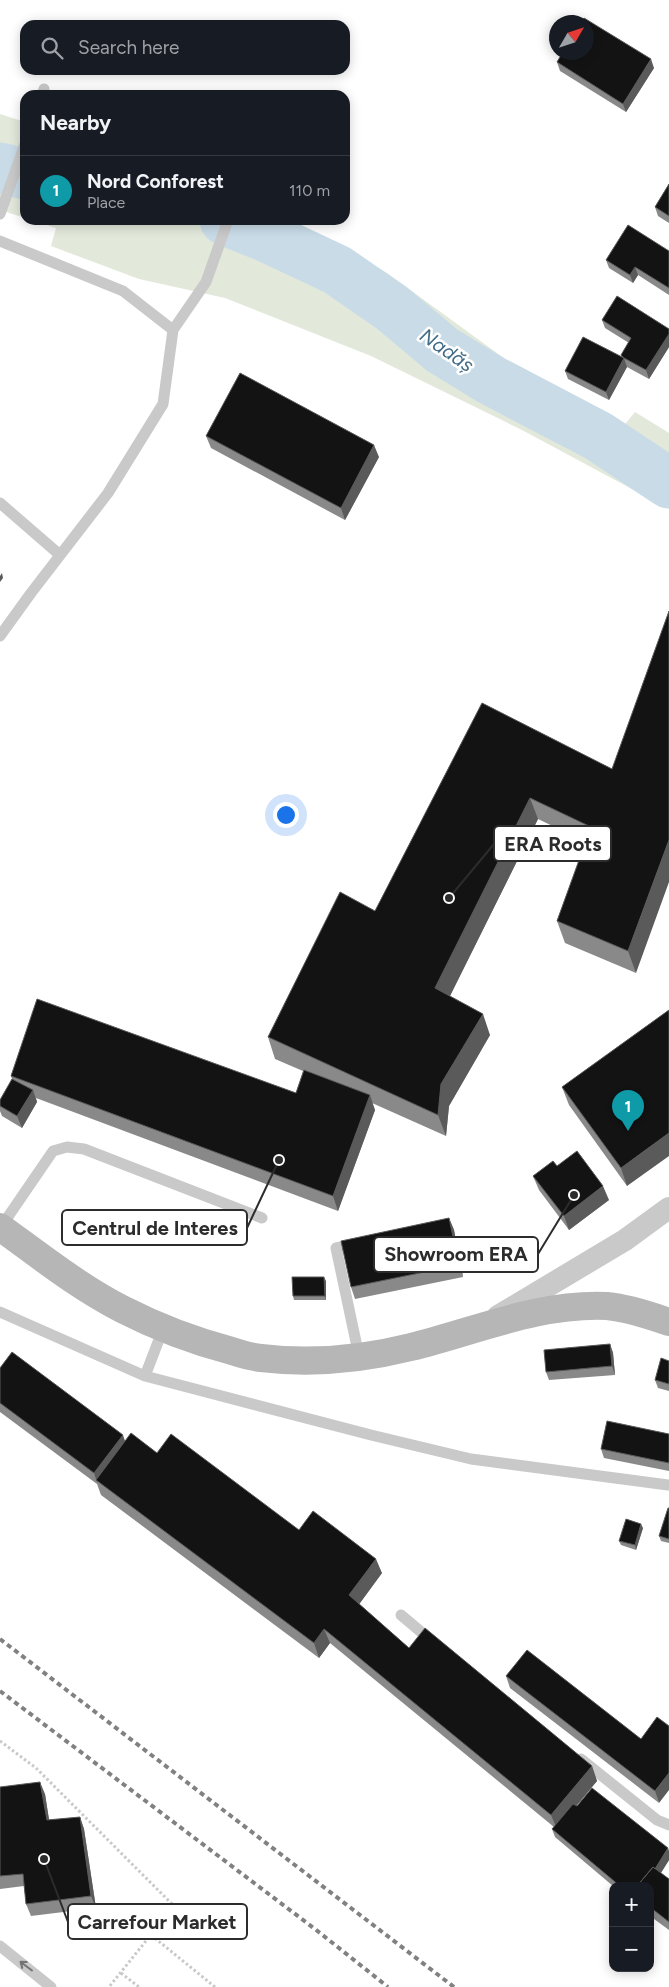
<!DOCTYPE html>
<meta charset="utf-8">
<style>
:root{--surface:#171b24;--page:#20242c;--text:#f1f3f6;--muted:#9ea1a6;--line:#363941;--accent:#7c3aed}
body{margin:0;font-family:Figtree,sans-serif;background:var(--page);color:var(--text)}
.controls{position:absolute;right:15px;bottom:15px;display:grid;overflow:hidden;border-radius:10px;box-shadow:0 2px 12px #0003}
.controls button{width:45px;height:45px;display:grid;place-items:center;padding:0;border:0;border-bottom:1px solid var(--line);background:var(--surface);color:var(--text);font:25px sans-serif}
.compass{position:absolute;left:549px;top:15px;width:45px;height:45px;border-radius:50%;background:var(--surface);box-shadow:0 2px 12px #0003;rotate:51deg}
.you{position:absolute;left:285px;top:814px;width:18px;height:18px;margin:-12px;border:4px solid #fff;border-radius:50%;background:#1a73e8;box-shadow:0 0 0 8px #1a73e833}
.badge{display:grid;place-items:center;width:32px;height:32px;border-radius:50%;background:var(--accent);color:#fff;font-size:16px;font-weight:700}
.pin{position:absolute;translate:-50% -41px;filter:drop-shadow(0 1px 2px #0008)}
.pin::after{content:'';position:absolute;top:26px;width:18px;height:15px;background:inherit;clip-path:polygon(0 0,100% 0,50% 100%)}
.list{margin:0;padding:0;list-style:none}
h2{display:flex;justify-content:space-between;align-items:center;height:65px;margin:0;padding:0 20px;font-size:21px}
h2 small{font-size:16px;font-weight:400;color:var(--muted)}
.list li{display:grid;grid-template-columns:32px 1fr auto;gap:15px;align-items:center;box-sizing:border-box;height:70px;padding:0 20px;border-top:1px solid var(--line)}
.list b{display:block;font-size:19px;white-space:nowrap}
.list p{margin:0;font-size:16px;white-space:nowrap;color:var(--muted)}
.list em{font-size:16px;font-style:normal;color:var(--muted)}
.icon{flex:none;width:28px;height:28px;fill:none;stroke:currentColor;stroke-width:2;stroke-linecap:round;stroke-linejoin:round}
.map{position:relative;flex:none;width:669px;height:1987px;overflow:hidden}
.search{position:absolute;background:var(--surface);box-shadow:0 2px 12px #0003;left:20px;top:20px;width:330px;height:55px;display:flex;align-items:center;gap:12px;box-sizing:border-box;padding:0 18px;border-radius:15px;color:var(--muted);font-size:19px}
.panel{position:absolute;background:var(--surface);box-shadow:0 2px 12px #0003;left:20px;top:90px;width:330px;height:135px;border-radius:15px}
.map>svg:first-child{display:block}
</style>
<div class="map">
<svg width="669" height="1987" viewBox="0 0 669 1987">
<rect width="100%" height="100%" fill="#fff"/>
<path fill="#e2e9db" d="M0 114 25 122V218L0 210Z
M31 220H292L387 273 537 382 621 429 635 412 669 433V509L522 430 371 356 225 298 139 279 51 246 56 228Z"/>
<g fill="none" stroke-linecap="round" stroke-linejoin="round">
<path stroke="#c8dbe7" stroke-width="51" d="M0 168 25 174
M225 220 267 237 337 270 392 308 442 350 491 380 598 436 669 483"/>
<path stroke="#c9c9c9" stroke-width="3" stroke-dasharray="2.5 2.5" stroke-linecap="butt" d="M0 1741 36 1768 174 1906 109 1987
M151 1935 215 1987
M121 1973 139 1987"/>
<path stroke="#c9c9c9" stroke-width="11" d="M42 95 44 89
M0 214 25 144
M0 241 123 291 173 330 163 404 108 493 31 593 0 636
M173 330 206 282 228 220
M0 503 60 555
M1 1227 53 1151 67 1147 84 1149 262 1218
M356 1244 336 1248 359 1356
M0 1312 145 1376 371 1435 471 1459 668 1485
M145 1376 163 1329
M401 1615 433 1642
M581 1759 657 1820 669 1825
M0 1946 51 1987"/>
<path stroke="#c9c9c9" stroke-width="22" d="M498 1316 625 1240 669 1208"/>
<path stroke="#b6b6b6" stroke-width="28" d="M0 1227C40 1256 79 1287 122 1309 157 1327 194 1341 232 1351 241 1354 251 1357 261 1358 311 1364 363 1359 411 1347 476 1331 539 1303 607 1306 628 1308 649 1315 669 1322"/>
<path stroke="#818181" stroke-width="4" stroke-dasharray="5 4" stroke-linecap="butt" d="M0 1639 454 1987
M0 1691 315 1929 388 1987"/>
</g>
<path fill="#898989" d="M557 62 654 68 626 112 560 71Z
M669 184V223L658 216 655 207Z
M669 251V295L638 275 633 283 609 268 606 260Z
M602 320 669 329V347L649 379 627 367 609 400 568 379 565 371 622 357 621 355 629 343 605 328Z
M206 436 379 457 345 520 211 448Z
M482 703 612 769 636 973 565 943 557 921 586 842 538 819 450 996 490 1035 449 1106 446 1136 372 1103 375 1110 338 1211 36 1098 37 1102 22 1128 2 1116 0 1111V1100L12 1079 11 1076 296 1093 303 1071 275 1059 268 1037 375 911Z
M669 1010 627 1186 569 1105 562 1087Z
M557 1166 609 1200 569 1230 539 1190 533 1176Z
M449 1218 454 1230 463 1277 355 1299 351 1287Z
M326 1281V1300H294L293 1296Z
M610 1344 613 1353 615 1375 549 1380 546 1372Z
M669 1361V1391L658 1388 655 1380Z
M0 1368 125 1441 157 1453 299 1530 382 1573 359 1604 409 1648 592 1766 597 1781 576 1806 669 1860 661 1873 669 1879V1930L650 1916V1886H613L555 1837 552 1829 554 1827 330 1643 319 1658 101 1495 97 1484 0 1412Z
M669 1434V1471L604 1458 601 1449Z
M669 1508V1543L661 1541 659 1536Z
M643 1528 636 1550 621 1545 619 1541Z
M506 1676 641 1739 659 1803 510 1688Z
M0 1787 45 1794 49 1820 80 1817 84 1829 96 1908 31 1916 26 1904 24 1886 0 1889Z"/>
<path fill="#5a5a5a" d="M651 59 654 68 626 112 623 104Z
M635 267 638 275 633 283 630 275Z
M669 334V347L649 379 646 370Z
M624 358 627 367 609 400 606 392Z
M374 445 379 457 345 520 341 508Z
M2 573 3 578 0 582V576Z
M530 798 538 819 443 1010 435 988Z
M669 840V882L636 973 628 951Z
M483 1014 490 1035 449 1106 446 1136 438 1115 441 1084Z
M33 1090 37 1102 22 1128 17 1116Z
M370 1095 375 1110 338 1211 333 1196Z
M669 1133V1156L627 1186 621 1168Z
M603 1186 609 1200 569 1230 564 1216Z
M449 1218 454 1230 463 1277 459 1265Z
M324 1277 326 1281V1300L325 1296Z
M610 1344 613 1353 615 1375 612 1366Z
M123 1435 127 1447 97 1482 94 1473Z
M641 1524 643 1528 636 1550 635 1545Z
M376 1559 382 1573 355 1610 349 1595Z
M324 1629 330 1643 319 1658 314 1643Z
M592 1766 597 1781 557 1829 551 1815Z
M669 1773V1790L659 1803 655 1791Z
M40 1782 45 1794 51 1832 47 1820Z
M80 1817 84 1829 96 1908 91 1896Z
M668 1848 669 1851V1860L657 1879 654 1871Z"/>
<path fill="#131313" stroke="#5a5a5a" d="M584 18 651 59 623 104 557 62 563 52H586V22H581Z
M669 184V216L655 207Z
M628 225 669 251V288L635 267 630 275 606 260Z
M617 296 669 329V334L646 370 624 358 606 392 565 371 583 337 624 358 621 355 631 338 602 320Z
M240 373 374 445 341 508 206 436Z
M669 611V840L628 951 557 921 591 827 530 798 435 988 483 1014 441 1084 438 1115 268 1037 340 892 375 911 482 703 612 769Z
M37 999 296 1093 304 1070 370 1095 333 1196 11 1076Z
M669 1010V1133L621 1168 562 1087Z
M12 1079 33 1090 17 1116 0 1106V1100Z
M577 1151 603 1186 564 1216 533 1176 553 1161 557 1166Z
M449 1218 459 1265 351 1287 341 1241Z
M292 1277H324L325 1296H293Z
M610 1344 612 1366 546 1372 544 1350Z
M12 1352 123 1435 94 1473 0 1403V1368Z
M661 1358 669 1361V1384L655 1380Z
M607 1421 669 1434V1463L601 1449Z
M131 1433 157 1453 171 1434 299 1530 313 1511 376 1559 349 1595 409 1648 425 1628 592 1766 551 1815 324 1629 314 1643 96 1480Z
M668 1508H669V1539L659 1536Z
M626 1519 641 1524 635 1545 619 1541Z
M527 1650 641 1739 657 1717 669 1726V1773L655 1791 506 1676Z
M40 1782 47 1820 80 1817 91 1896 26 1904 23 1874 0 1876V1787Z
M592 1788 668 1848 655 1869 653 1867 637 1886H620L552 1829 573 1804 577 1806Z
M653 1867 669 1879V1922L650 1907V1886H637Z"/>
<defs><path id="oneway-shaft" d="M-6 0H5M1.5-3L5.5 0L1.5 3" fill="none" stroke-width="1.6" stroke-linecap="round" stroke-linejoin="round" transform="scale(1.25)"/></defs>
<use stroke="#737373" href="#oneway-shaft" transform="translate(26 1966) rotate(-143)"/>
<g text-anchor="middle" stroke-width="5" stroke-linejoin="round" paint-order="stroke">
<g font-size="20" font-style="italic" fill="#426c87" stroke="#fff">
<text transform="translate(447 350) rotate(35)" y="7">Nadăș</text>
</g>
</g>
<path fill="none" stroke="#2c2c2c" stroke-width="2" d="M449 898L494 844M279 1160L247 1228M574 1195L538 1254M44 1859L68 1922"/>
<g fill="#2c2c2c" stroke="#fff" stroke-width="2">
<circle cx="449" cy="898" r="5"/>
<circle cx="279" cy="1160" r="5"/>
<circle cx="574" cy="1195" r="5"/>
<circle cx="44" cy="1859" r="5"/>
</g>
<g fill="#fff" stroke="#2c2c2c" stroke-width="2">
<rect x="494" y="826" width="117" height="35" rx="5"/>
<rect x="62" y="1210" width="185" height="35" rx="5"/>
<rect x="374" y="1237" width="164" height="35" rx="5"/>
<rect x="68" y="1904" width="179" height="35" rx="5"/>
</g>
<g font-size="20" text-anchor="middle" font-weight="bold" fill="#2c2c2c">
<text x="553" y="851">ERA Roots</text>
<text x="155" y="1235">Centrul de Interes</text>
<text x="456" y="1261">Showroom ERA</text>
<text x="157" y="1929">Carrefour Market</text>
</g>
</svg>
<div class="controls">
<button>+</button>
<button>−</button>
</div>
<svg class="compass" viewBox="-18 -18 36 36"><path d="M0-13l5 13h-10z" fill="#e53935"/><path d="M0 13l5-13h-10z" fill="#9ea1a6"/></svg>
<div class="you"></div>
<div class="pin badge" style="left:628px;top:1131px;background:#0f9aa8">1</div>
<div class="search"><svg class="icon" aria-label="search" viewBox="0 0 24 24"><circle cx="10" cy="10" r="6"/><path d="M15 15l6 6"/></svg>Search here</div>
<section class="panel">
<h2>Nearby<small></small></h2>
<ul class="list">
<li><span class="badge" style="background:#0f9aa8">1</span><div><b>Nord Conforest</b><p>Place</p></div><em>110 m</em></li>
</ul>
</section>
</div>
